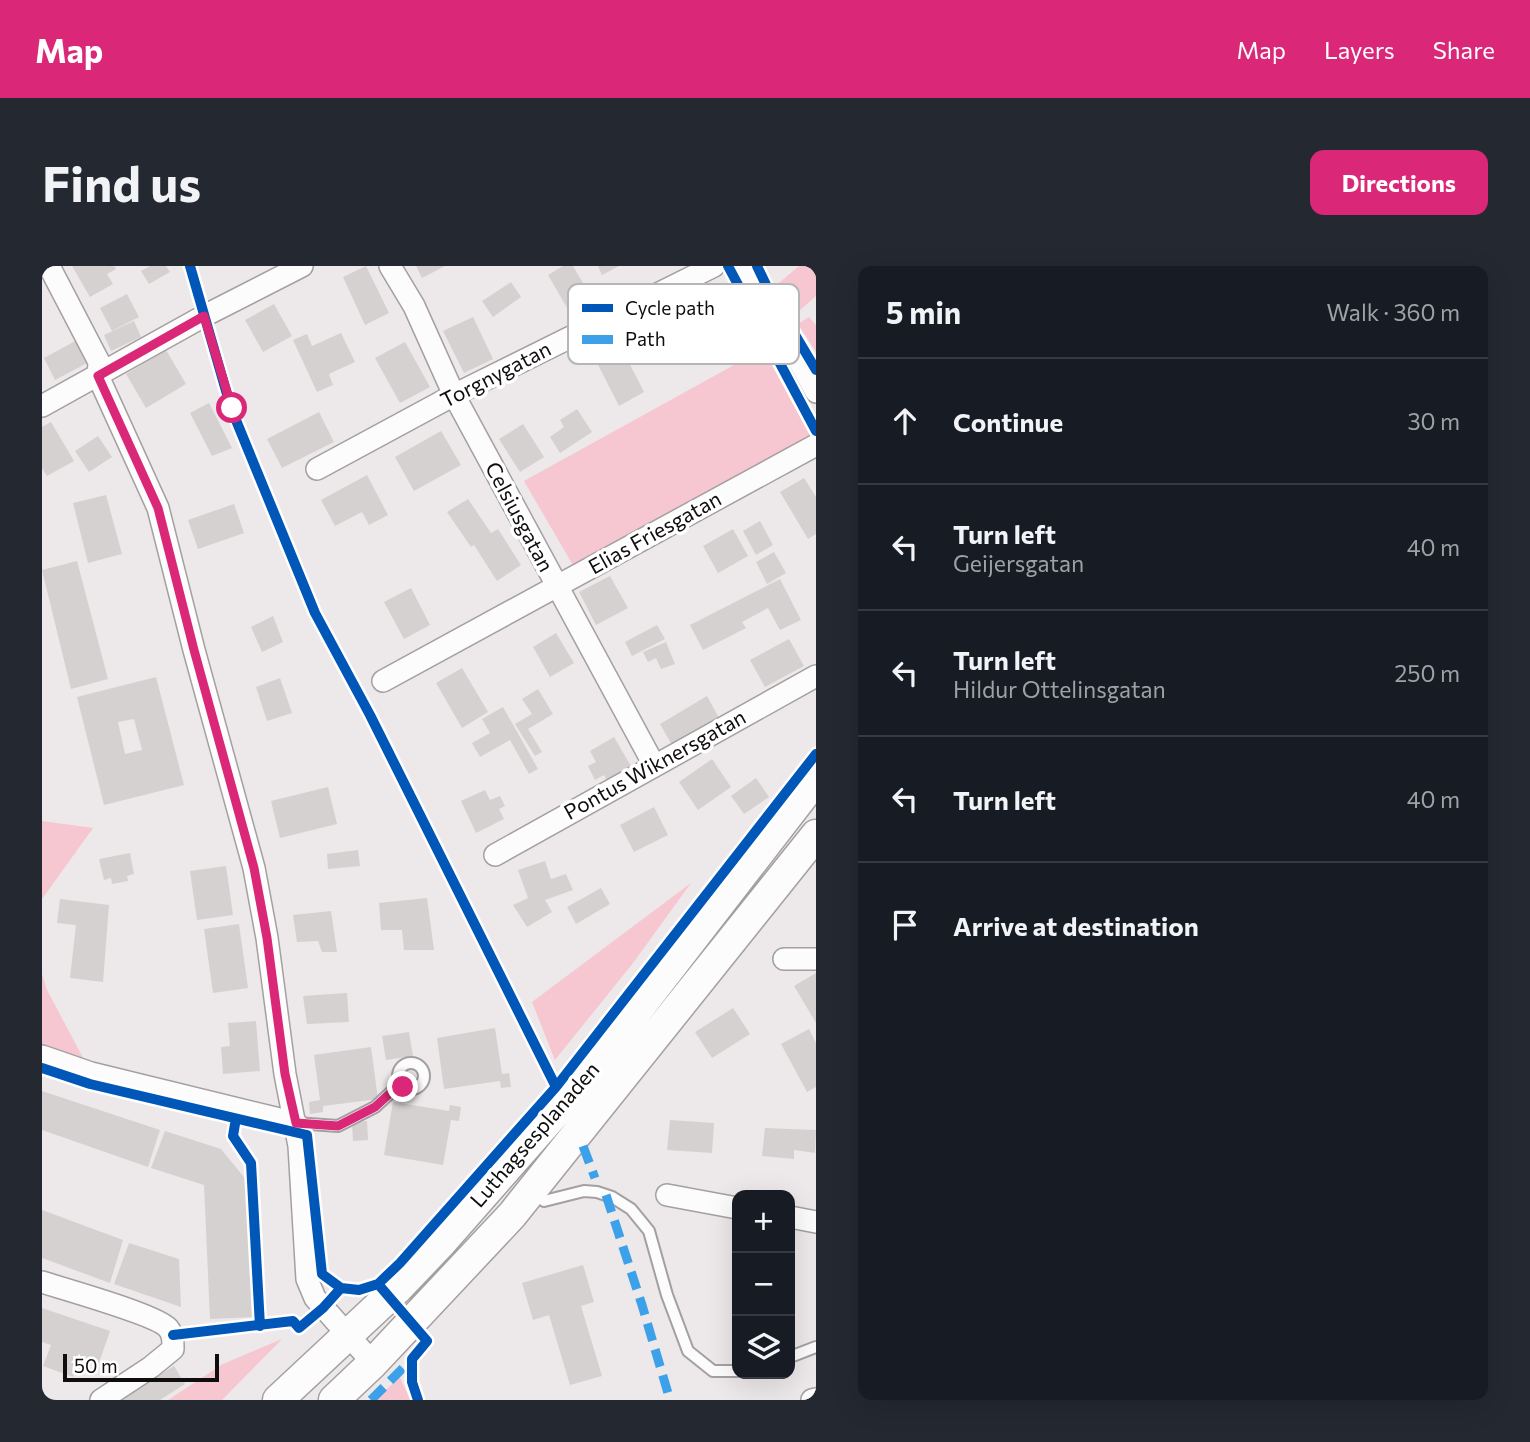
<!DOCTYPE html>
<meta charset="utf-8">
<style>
:root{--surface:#171b24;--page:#242831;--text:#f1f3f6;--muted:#9ea1a6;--line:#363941;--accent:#db2777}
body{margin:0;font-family:Commissioner,sans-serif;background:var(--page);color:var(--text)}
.controls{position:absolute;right:21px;bottom:21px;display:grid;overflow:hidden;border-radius:14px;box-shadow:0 7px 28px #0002}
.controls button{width:63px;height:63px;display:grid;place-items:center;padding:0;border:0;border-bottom:2px solid var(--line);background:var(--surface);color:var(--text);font:35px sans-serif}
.scale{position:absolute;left:21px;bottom:18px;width:156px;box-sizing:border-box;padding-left:7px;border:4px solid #100d0e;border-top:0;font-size:19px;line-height:24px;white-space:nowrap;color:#100d0e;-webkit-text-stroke:5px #fff;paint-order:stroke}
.stop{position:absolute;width:21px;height:21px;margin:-16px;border:5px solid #db2777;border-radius:50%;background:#fff}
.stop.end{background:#db2777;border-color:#fff;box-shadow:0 2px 7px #0008}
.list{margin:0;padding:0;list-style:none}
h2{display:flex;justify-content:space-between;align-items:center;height:91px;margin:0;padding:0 28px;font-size:30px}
h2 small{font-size:23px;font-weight:400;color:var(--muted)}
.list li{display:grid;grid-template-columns:46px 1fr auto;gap:21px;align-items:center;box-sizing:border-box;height:126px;padding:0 28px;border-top:2px solid var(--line)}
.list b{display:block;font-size:26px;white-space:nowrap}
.list p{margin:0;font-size:23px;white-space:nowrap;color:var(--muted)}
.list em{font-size:23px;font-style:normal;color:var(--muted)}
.icon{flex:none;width:38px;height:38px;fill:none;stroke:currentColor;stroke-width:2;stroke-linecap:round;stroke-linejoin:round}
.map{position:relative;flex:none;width:774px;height:1134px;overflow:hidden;border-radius:14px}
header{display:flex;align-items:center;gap:42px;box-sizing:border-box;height:98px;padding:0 35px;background:var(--accent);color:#fff}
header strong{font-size:33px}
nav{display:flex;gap:38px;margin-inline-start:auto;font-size:24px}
.intro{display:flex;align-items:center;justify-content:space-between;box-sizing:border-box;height:168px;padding:0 42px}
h1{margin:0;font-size:49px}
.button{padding:18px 32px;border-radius:14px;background:var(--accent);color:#fff;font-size:24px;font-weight:700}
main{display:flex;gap:42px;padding:0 42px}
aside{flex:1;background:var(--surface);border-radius:14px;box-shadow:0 7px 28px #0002}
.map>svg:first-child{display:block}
</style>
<header>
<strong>Map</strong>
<nav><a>Map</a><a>Layers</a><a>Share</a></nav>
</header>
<div class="intro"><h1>Find us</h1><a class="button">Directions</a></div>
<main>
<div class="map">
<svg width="774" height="1134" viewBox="0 0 774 1134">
<rect width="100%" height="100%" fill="#ede8e9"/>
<path fill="#f6c6d1" d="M757 0H774V30L756 46 737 17Z
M767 51 774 59V86L756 58Z
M721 83 769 171 532 301 482 215Z
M0 555 51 562 0 633Z
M649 617 591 697 513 794 490 736Z
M0 708 5 724 49 807 0 790Z
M240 1073 180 1134H126L181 1098Z
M358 1111 368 1134H333Z"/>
<path fill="#d5d1d1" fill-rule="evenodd" d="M30 0H72L74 3 65 8 71 18 48 31Z
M108 0H124L128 6 107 18 99 5Z
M324 0 347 47 323 59 301 11Z
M374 0H403L380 12Z
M521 0H531L551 34 528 47 506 9Z
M556 0H577L560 9Z
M469 16 479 31 451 51 440 35Z
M85 28 97 51 70 65 58 42Z
M232 38 250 70 221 86 203 54Z
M431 51 451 93 422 107 401 65Z
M92 55 99 71 69 85 62 69Z
M299 67 313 96 287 108 291 119 275 126 251 74 265 68 270 80Z
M37 73 49 95 13 114 2 92Z
M576 75 602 126 577 140 551 89Z
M363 76 388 121 358 137 333 92Z
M124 84 144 118 104 142 84 108Z
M167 137 190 182 170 190 148 147Z
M535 143 550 166 518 187 508 171 522 161 518 154Z
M277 146 292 176 240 202 225 173Z
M9 156 32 195 5 210 0 202V161Z
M481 158 502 191 478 206 457 173Z
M399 165 419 199 372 225 353 191Z
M56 170 70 191 47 206 33 185Z
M325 209 346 249 327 259 320 246 293 260 279 234Z
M762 212 774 231V268L766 273 738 226Z
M64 229 80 288 46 297 31 237Z
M426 233 449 267 456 263 479 299 455 315 432 279 429 281 405 246Z
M192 238 202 267 156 283 146 254Z
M718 255 731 279 714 289 701 265Z
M691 263 706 290 676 307 661 280Z
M732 286 744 307 725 318 714 296Z
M35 295 66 413 29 423 0 304Z
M568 310 586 342 554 359 537 326Z
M738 313 759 354 738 364 726 342 700 356 704 362 661 384 648 359Z
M369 322 388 359 362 373 342 336Z
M231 350 241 376 220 386 209 361Z
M615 359 623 373 590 390 583 376Z
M514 367 532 397 508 411 491 381Z
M747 373 762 400 723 421 708 394Z
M624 376 633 398 619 403 614 392 606 396 601 386Z
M420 402 446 446 420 462 394 417Z
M114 411 142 519 62 539 35 431ZM92 453 100 484 83 488 76 456Z
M238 412 250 447 225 455 214 421Z
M496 423 511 448 486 463 500 486 493 490 473 458 490 448 480 433Z
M665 430 677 452 630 479 618 458Z
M461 441 496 503 487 508 468 474 438 491 430 477 448 467 440 453Z
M572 471 590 502 565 515 562 509 553 514 546 500 554 496 548 485Z
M670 493 689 521 656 544 637 516Z
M714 512 727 531 702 548 689 530Z
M286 521 295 558 238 572 229 535Z
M443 524 448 534 458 530 463 540 457 543 462 553 434 567 419 535Z
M612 541 626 569 592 586 578 559Z
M316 584 318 600 286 603 285 588Z
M88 587 92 608 85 610 86 615 70 618 69 612 62 614 57 593Z
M503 595 509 613 524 608 531 624 503 634 510 646 485 661 471 639 486 632 476 604Z
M184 600 191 649 155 654 148 605Z
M559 622 568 638 534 658 525 641Z
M385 632 392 684H362L360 664H339L337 637Z
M18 633 67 639 61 716 28 712 34 659 15 657Z
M289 645 295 686H280L276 675 255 676 251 649Z
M197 658 206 722 171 727 162 663Z
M774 707V757L752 720Z
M305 727 307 756 265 758 261 730Z
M691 742 708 768 670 792 653 766Z
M214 755 218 805 181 808 179 781 188 780 186 757Z
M453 762 460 808 467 807 469 821 459 822 458 815 402 823 395 772Z
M767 763 774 777V821L765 826 739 778Z
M367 766 371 790 344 794 340 770Z
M329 781 336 833 281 840V846L268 848 267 836 278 834 272 789Z
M0 825 118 864 106 901 0 864Z
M351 836 407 845 408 839 419 841 417 855 409 854 401 899 342 889Z
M628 854 672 857 670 887 625 884Z
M325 855 326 874 311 875 310 856Z
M723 862 774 864 773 887 752 884V893L720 890Z
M123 865 179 883 206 916 211 1051 168 1053 162 919 109 902Z
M0 944 81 974 68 1017 0 992Z
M87 977 137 993 139 1041 72 1018Z
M541 999 552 1036 539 1040 560 1110 528 1119 507 1049 491 1054 480 1017Z
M0 1042 68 1065 57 1097 38 1091 31 1111 1 1100 9 1079 0 1076Z
M132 1100 143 1118 118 1134H78Z"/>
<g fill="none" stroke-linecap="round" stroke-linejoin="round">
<defs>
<path id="lane" d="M356 810a13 13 0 1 1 26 0a13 13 0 1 1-26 0Z
M254 857 296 860 333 841 358 818
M502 935 542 925 555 926 570 931 589 943 607 965 625 1029 646 1085 671 1105H695
M748 1091 774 1081"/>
<path id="street" d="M7 0 57 96 56 110 116 242 152 384 212 602 225 672 243 808 257 880 265 1013 273 1032 331 1097
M348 0 372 40 412 129 612 499
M705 0 774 126
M0 140 162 50 260 0
M275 203 412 129 672 0
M341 415 774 179
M453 589 774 410
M742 693H774
M0 790 49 807 254 857
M625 929 695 942
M748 951 774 956
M0 1016C22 1023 115 1049 126 1062 131 1068 131 1074 131 1083L109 1101 59 1134
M770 1134 774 1133"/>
<path id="secondary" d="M236 1134 356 1022 397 979 536 821 774 513
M292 1134 331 1097 470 949 774 569"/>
</defs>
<use href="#lane" stroke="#a4a0a1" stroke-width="14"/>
<use href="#street" stroke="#a4a0a1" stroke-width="24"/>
<use href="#secondary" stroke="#a4a0a1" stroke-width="33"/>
<use href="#lane" stroke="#fcfcfc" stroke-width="10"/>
<use href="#street" stroke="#fcfcfc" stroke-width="21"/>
<use href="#secondary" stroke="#fcfcfc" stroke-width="30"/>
<path stroke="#3da1e9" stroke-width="9" stroke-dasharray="18 9" stroke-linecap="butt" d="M541 880 553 912
M564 929 600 1039 628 1134
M329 1134 370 1093"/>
<defs>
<path id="cycleway" d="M148 0 189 142 273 347 328 449 514 821
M686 0 774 165
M715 0 727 25 774 104
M0 802 48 818 265 869 280 1008 299 1022
M193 858 191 870 209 897 218 1060
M131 1069 251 1055 257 1062 281 1042 299 1022 317 1024 336 1018
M376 1134 370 1116V1093L385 1075 336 1018 358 997 514 821 774 488"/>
</defs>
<use href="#cycleway" stroke="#fff" stroke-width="15"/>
<use href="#cycleway" stroke="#0057b8" stroke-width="10"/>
</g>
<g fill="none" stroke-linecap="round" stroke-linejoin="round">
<path stroke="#db2777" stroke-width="9" d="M190 142 162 50 56 110 116 242 152 384 212 602 225 672 243 808 254 857 296 860 333 841 358 818 361 821"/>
</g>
<g text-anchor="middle" stroke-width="7" stroke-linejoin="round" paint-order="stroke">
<g font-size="21" fill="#100d0e" stroke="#fff">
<text transform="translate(454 109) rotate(-27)" y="7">Torgnygatan</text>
<text transform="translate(477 251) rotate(62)" y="7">Celsiusgatan</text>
<text transform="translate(613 267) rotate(-29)" y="7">Elias Friesgatan</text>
<text transform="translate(613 499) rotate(-29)" y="7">Pontus Wiknersgatan</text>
<text transform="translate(493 869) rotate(-49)" y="7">Luthagsesplanaden</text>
</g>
</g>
<rect x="526" y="18" width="231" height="80" rx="10" fill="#fff" stroke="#b7b6b7" stroke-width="2"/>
<rect x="540" y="38" width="31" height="8" fill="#0057b8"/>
<rect x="540" y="69" width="31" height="9" fill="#3da1e9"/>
<g font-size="19" fill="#100d0e">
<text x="583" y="49">Cycle path</text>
<text x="583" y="80">Path</text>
</g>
</svg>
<div class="controls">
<button>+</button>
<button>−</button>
<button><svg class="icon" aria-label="layers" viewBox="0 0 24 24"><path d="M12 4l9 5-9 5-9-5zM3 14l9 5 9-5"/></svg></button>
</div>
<div class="scale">50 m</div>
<div class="stop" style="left:190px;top:142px"></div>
<div class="stop end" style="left:361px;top:821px"></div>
</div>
<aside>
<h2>5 min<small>Walk · 360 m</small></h2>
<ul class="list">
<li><svg class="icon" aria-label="ahead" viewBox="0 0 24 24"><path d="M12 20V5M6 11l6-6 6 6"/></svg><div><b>Continue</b></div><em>30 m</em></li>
<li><svg class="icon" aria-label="left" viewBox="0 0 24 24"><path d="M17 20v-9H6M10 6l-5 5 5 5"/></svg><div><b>Turn left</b><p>Geijersgatan</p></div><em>40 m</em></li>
<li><svg class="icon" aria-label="left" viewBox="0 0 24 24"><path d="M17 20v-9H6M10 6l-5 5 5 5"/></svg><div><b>Turn left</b><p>Hildur Ottelinsgatan</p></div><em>250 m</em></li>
<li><svg class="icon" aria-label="left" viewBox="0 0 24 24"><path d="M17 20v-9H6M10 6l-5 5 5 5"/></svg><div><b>Turn left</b></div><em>40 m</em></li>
<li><svg class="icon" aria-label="arrive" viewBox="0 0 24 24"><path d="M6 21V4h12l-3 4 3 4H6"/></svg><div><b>Arrive at destination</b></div></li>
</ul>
</aside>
</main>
